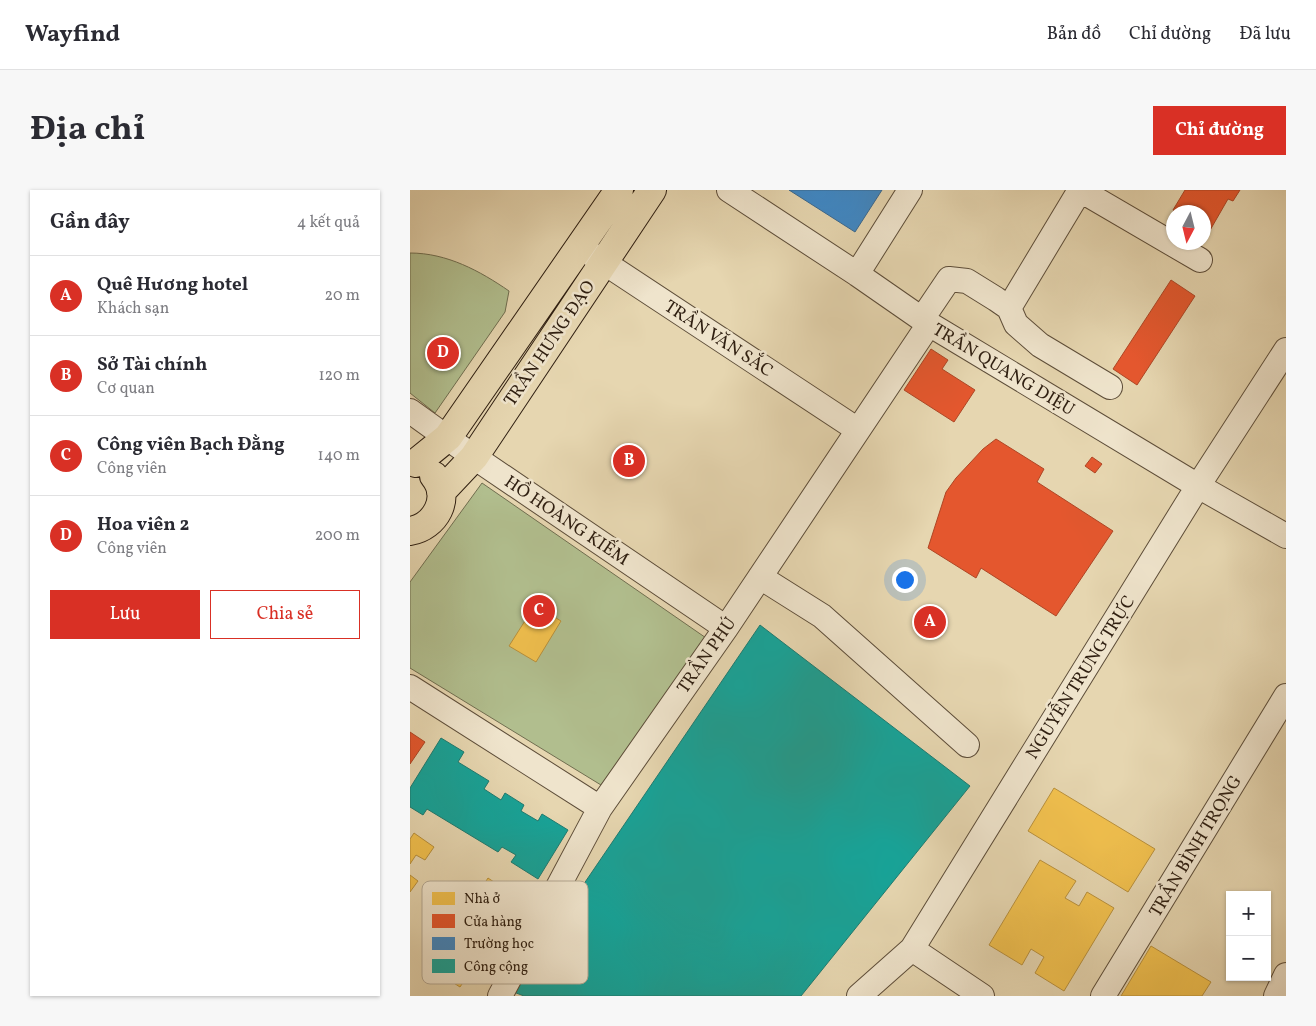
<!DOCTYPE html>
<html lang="vi">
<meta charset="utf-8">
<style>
:root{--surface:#fff;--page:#f7f7f7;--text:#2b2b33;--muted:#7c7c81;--line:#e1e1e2;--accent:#d93025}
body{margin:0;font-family:Vollkorn,serif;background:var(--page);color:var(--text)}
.controls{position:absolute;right:15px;bottom:15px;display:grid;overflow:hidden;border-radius:0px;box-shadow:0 1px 4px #0004}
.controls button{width:45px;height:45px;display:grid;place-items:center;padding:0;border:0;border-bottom:1px solid var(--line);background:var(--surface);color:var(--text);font:25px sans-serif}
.compass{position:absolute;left:756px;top:15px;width:45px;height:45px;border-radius:50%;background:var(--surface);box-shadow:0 1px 4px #0004;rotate:187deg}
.you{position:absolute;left:494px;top:389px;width:18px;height:18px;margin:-12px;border:4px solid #fff;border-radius:50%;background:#1a73e8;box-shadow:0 0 0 8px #1a73e833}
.badge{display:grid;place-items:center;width:32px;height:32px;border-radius:50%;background:var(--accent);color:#fff;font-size:16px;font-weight:700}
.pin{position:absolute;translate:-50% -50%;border:2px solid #fff;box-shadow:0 1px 5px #0006}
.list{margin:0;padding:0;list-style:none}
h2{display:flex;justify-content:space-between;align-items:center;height:65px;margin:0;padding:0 20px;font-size:21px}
h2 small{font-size:16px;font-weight:400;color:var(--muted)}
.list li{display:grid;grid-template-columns:32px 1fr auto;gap:15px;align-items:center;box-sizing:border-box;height:80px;padding:0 20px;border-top:1px solid var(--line)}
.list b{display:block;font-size:19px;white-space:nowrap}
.list p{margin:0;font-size:16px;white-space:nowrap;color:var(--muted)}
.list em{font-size:16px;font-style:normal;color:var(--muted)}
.actions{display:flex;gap:10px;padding:15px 20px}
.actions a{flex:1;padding:11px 0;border:1px solid var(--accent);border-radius:0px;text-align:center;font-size:18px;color:var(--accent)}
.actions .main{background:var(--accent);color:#fff}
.map{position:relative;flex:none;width:876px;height:806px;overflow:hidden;border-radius:0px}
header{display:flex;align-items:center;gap:30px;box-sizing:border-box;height:70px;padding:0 25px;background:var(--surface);border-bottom:1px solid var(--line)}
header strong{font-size:24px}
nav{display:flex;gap:28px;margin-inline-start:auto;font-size:18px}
.intro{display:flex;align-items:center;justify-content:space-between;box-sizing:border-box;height:120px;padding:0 30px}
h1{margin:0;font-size:35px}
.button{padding:12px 22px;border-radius:0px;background:var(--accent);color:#fff;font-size:18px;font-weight:700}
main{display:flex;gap:30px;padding:0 30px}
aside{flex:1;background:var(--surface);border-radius:0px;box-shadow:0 1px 4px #0004}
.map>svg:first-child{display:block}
</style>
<header>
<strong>Wayfind</strong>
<nav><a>Bản đồ</a><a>Chỉ đường</a><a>Đã lưu</a></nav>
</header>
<div class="intro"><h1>Địa chỉ</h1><a class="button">Chỉ đường</a></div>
<main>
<aside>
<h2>Gần đây<small>4 kết quả</small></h2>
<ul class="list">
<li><span class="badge">A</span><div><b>Quê Hương hotel</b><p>Khách sạn</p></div><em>20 m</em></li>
<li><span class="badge">B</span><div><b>Sở Tài chính</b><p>Cơ quan</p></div><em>120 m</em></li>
<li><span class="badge">C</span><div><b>Công viên Bạch Đằng</b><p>Công viên</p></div><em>140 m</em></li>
<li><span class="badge">D</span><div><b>Hoa viên 2</b><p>Công viên</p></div><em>200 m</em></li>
</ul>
<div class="actions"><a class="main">Lưu</a><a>Chia sẻ</a></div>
</aside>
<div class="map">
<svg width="876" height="806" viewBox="0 0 876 806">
<rect width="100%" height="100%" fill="#e6d6b0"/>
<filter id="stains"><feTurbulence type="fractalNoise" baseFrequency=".004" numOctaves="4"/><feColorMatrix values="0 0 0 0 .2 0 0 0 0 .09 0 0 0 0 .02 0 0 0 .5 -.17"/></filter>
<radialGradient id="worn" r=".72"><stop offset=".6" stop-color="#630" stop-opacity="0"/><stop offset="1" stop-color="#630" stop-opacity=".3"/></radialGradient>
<path fill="#b1be8e" stroke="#706e50" d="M0 63C37 63 70 81 99 101L95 122 25 223 0 203Z
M72 293 299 450 191 595 0 478V392Z"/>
<path fill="#f2c14e" stroke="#b8903c" d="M125 415 151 431 126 472 99 456Z
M644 598 745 659 718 702 618 641Z
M4 643 24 657 15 670 6 665 0 674V649Z
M630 670 666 691 655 708 669 716 677 702 704 718 654 801 625 783 634 767 621 759 612 775 579 755Z
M0 685 8 691 0 702Z
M78 688 109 709 50 797 17 776 26 763 36 770 50 749 40 742 52 723 63 730 77 708 69 702Z
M741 756 801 792 792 806H711Z"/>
<path fill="#e4572e" stroke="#ae4625" d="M775 0H830L823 11 818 9 799 42 794 39V22H767L763 20Z
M761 90 785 106 727 195 703 179Z
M521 159 538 170 532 179 565 200 544 232 494 200Z
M586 249 634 279 627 292 703 341 646 426 571 378 566 388 518 358 536 302 546 288 573 259Z
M682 267 692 274 685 283 675 276Z
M0 542 15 552 0 574Z"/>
<path fill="#3f88c5" stroke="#3a688f" d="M379 0H472L445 42Z"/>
<path fill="#17a398" stroke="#1e7b70" d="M350 435 560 596 391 806H114L101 801Z
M31 548 54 562 48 572 79 591 74 599 91 610 95 603 114 615 111 621 128 631 132 624 158 640 128 689 101 672 106 665 92 657 88 662 17 619 13 625 0 617V598Z"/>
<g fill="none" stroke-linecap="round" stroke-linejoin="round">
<defs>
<path id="minor" d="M319 0 447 84 519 134 788 296 876 346
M670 0 790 70
M178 62 448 240
M447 84 500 0
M599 118 670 0
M512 129 539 89 557 91 586 109 599 118 606 134 630 155 700 197
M0 221 64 267 316 438
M350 387 412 426 557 555
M0 497 190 618
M502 759 572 806
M90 806 190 618 316 438 519 134
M449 806 502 759 788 296 876 160
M693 806 876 506
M866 806 876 785"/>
<path id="major" d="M6 273 38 247 209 0
M31 302 64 267 242 0
M0 341C25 337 42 308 24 286"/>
</defs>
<use href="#minor" stroke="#5d4d39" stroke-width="26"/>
<use href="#major" stroke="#2f1f11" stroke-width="30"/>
<use href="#minor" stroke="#efe4cc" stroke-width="24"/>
<use href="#major" stroke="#e6d6b0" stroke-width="28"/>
</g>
<g text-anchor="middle" stroke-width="5" stroke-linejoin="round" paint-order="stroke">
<g font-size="18" fill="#2f1f11" stroke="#efe4cc">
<text transform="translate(309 148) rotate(33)" y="6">TRẦN VĂN SẮC</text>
<text transform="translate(139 153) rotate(-56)" y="6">TRẦN HƯNG ĐẠO</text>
<text transform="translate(594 179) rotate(31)" y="6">TRẦN QUANG DIỆU</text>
<text transform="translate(157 330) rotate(34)" y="6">HỒ HOÀNG KIẾM</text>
<text transform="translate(296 465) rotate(-55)" y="6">TRẦN PHÚ</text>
<text transform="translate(670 487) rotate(-58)" y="6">NGUYỄN TRUNG TRỰC</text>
<text transform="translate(785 656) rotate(-59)" y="6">TRẦN BÌNH TRỌNG</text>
</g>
</g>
<rect x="12" y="691" width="166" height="103" rx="8" fill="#efe4cc" stroke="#b5a994" stroke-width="1"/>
<rect x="22" y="702" width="23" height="13" fill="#f2c14e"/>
<rect x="22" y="724" width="23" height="14" fill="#e4572e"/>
<rect x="22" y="747" width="23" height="13" fill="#3f88c5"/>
<rect x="22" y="769" width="23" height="14" fill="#17a398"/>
<g font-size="14" fill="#2f1f11">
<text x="54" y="713">Nhà ở</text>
<text x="54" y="736">Cửa hàng</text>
<text x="54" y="758">Trường học</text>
<text x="54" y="781">Công cộng</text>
</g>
<rect width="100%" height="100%" filter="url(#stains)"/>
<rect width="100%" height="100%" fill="url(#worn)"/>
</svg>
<div class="controls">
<button>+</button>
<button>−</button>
</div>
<svg class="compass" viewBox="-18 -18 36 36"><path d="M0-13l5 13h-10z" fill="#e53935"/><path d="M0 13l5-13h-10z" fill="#7c7c81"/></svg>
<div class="you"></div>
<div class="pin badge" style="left:520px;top:432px">A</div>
<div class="pin badge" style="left:219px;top:271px">B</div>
<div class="pin badge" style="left:129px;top:421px">C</div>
<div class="pin badge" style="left:33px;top:163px">D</div>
</div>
</main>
